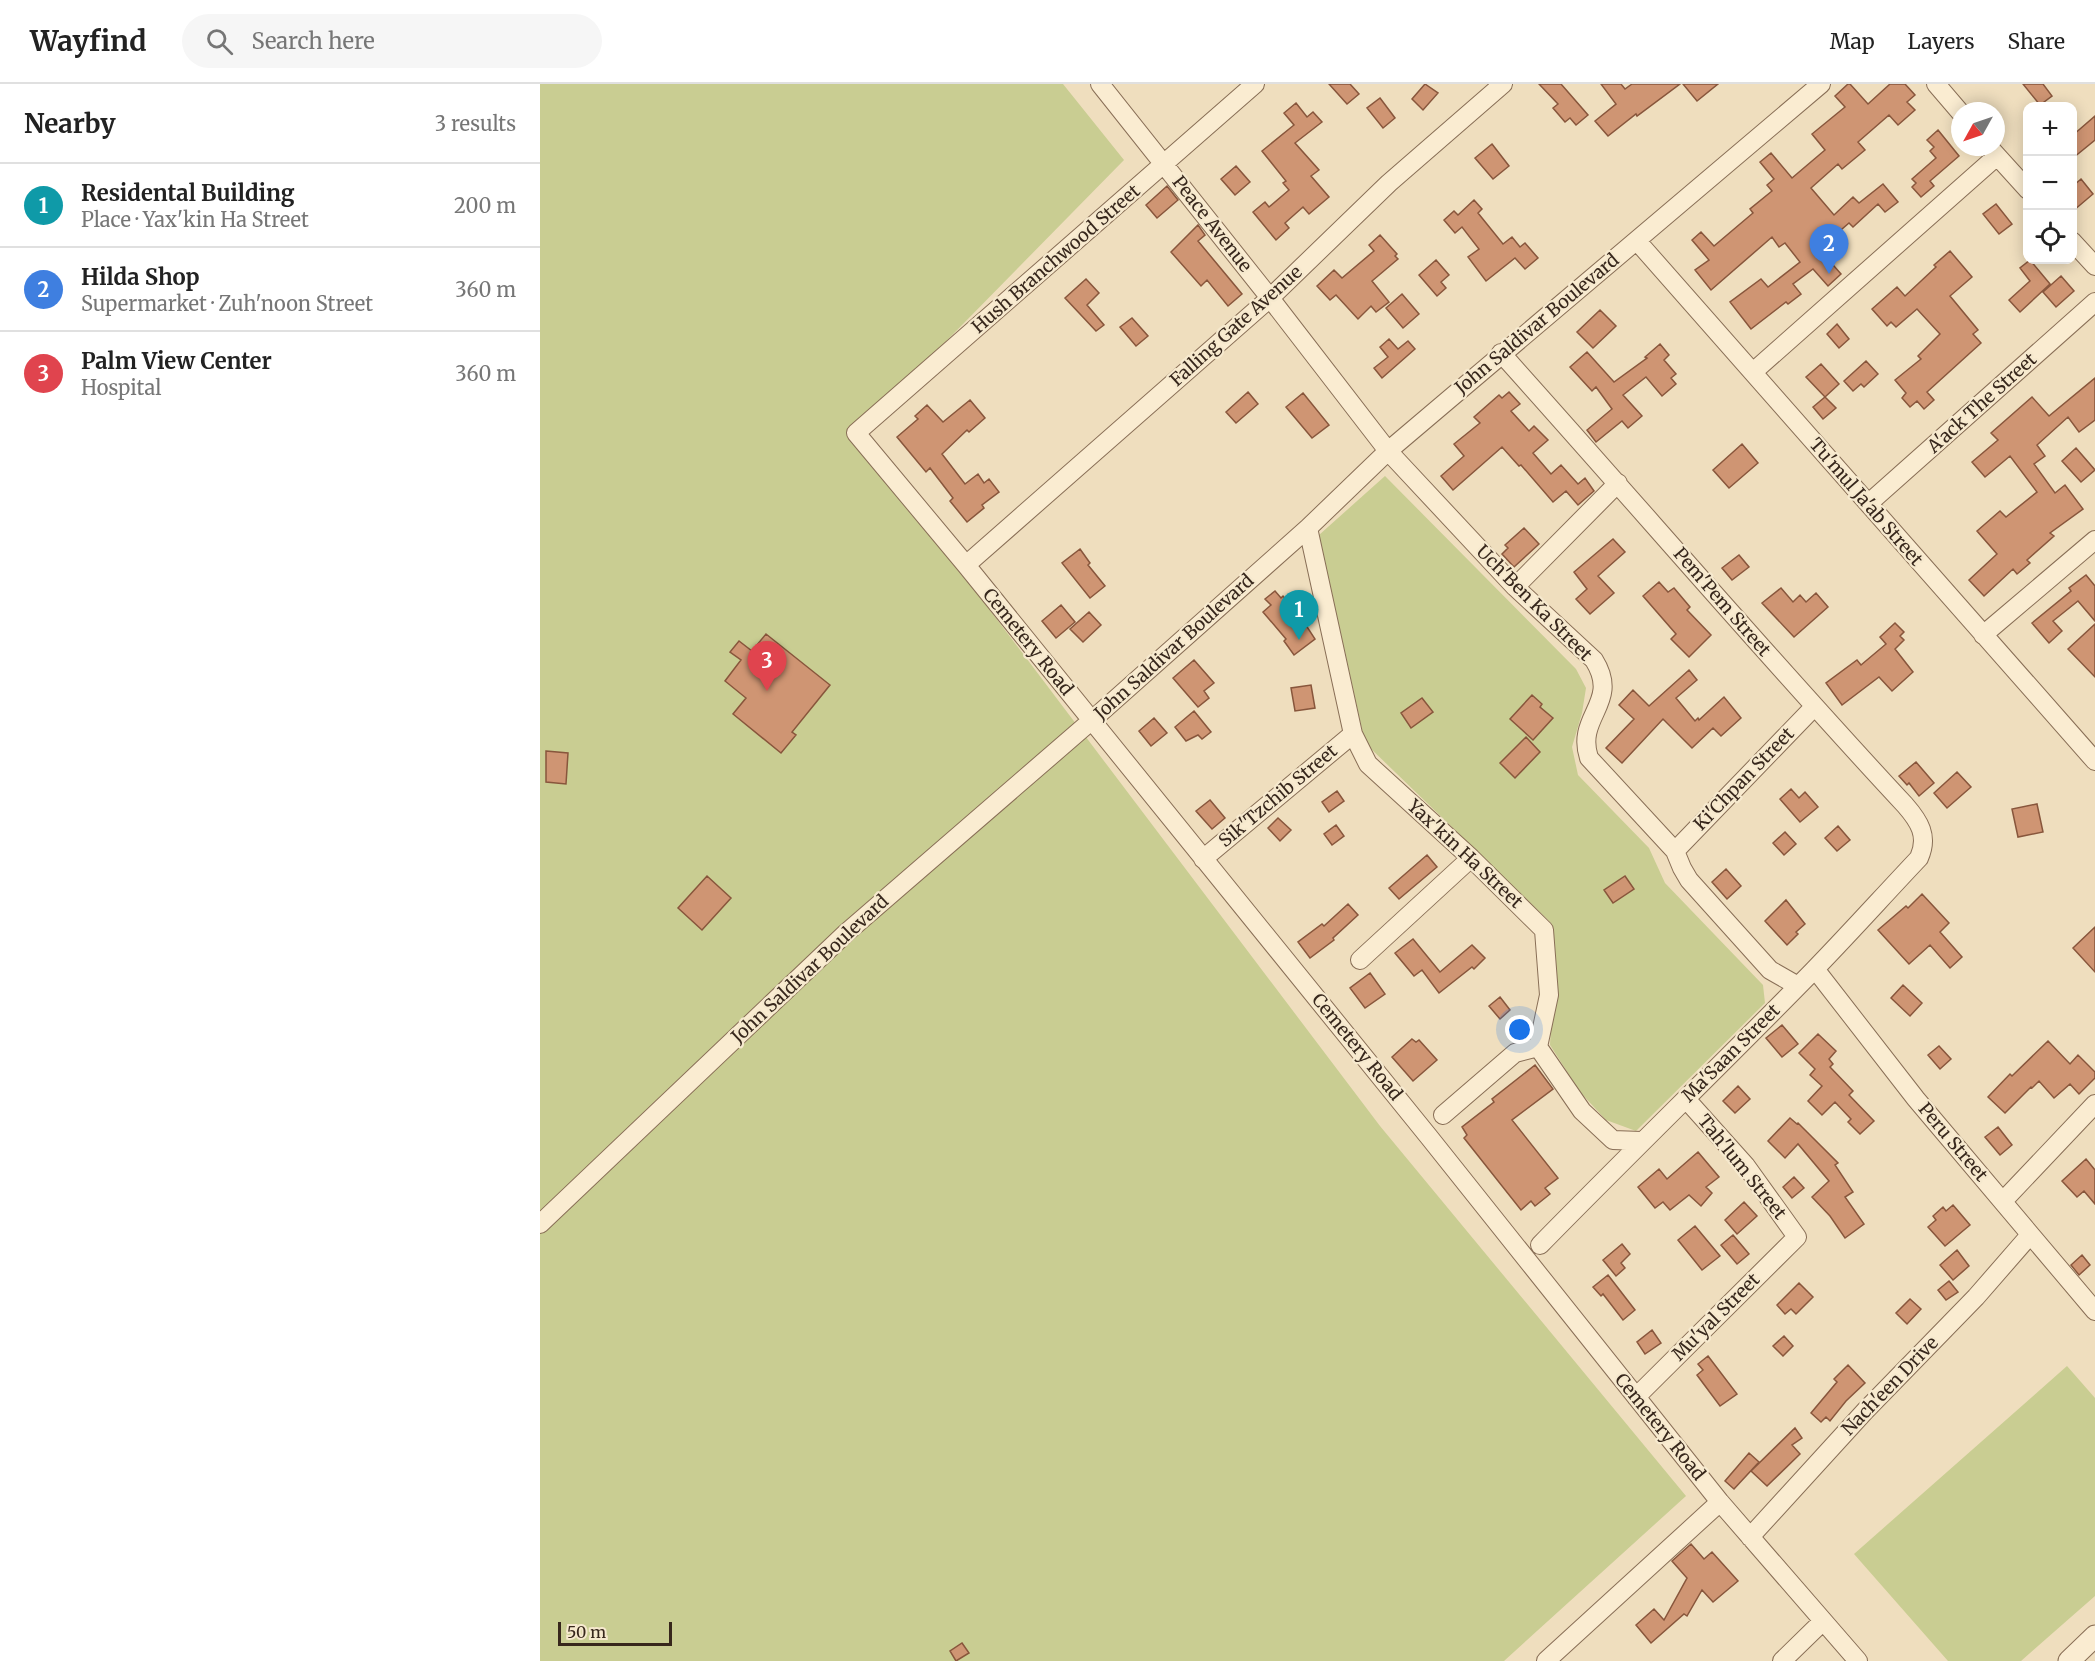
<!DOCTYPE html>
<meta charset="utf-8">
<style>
:root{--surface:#fff;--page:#f6f6f6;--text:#222;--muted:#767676;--line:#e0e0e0;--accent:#0b8043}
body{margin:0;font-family:Merriweather,serif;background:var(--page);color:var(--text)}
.controls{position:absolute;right:18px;top:18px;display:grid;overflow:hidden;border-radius:12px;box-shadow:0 3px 15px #0003}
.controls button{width:54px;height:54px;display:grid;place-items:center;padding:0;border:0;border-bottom:2px solid var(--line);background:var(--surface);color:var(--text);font:30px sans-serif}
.compass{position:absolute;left:1411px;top:18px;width:54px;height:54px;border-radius:50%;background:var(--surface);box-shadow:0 3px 15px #0003;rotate:230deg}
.scale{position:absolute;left:18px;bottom:15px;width:114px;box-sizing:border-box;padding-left:6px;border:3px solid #37271c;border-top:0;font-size:16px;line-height:21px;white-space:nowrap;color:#37271c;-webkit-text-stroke:4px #f6e9ce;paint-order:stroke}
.you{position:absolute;left:980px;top:946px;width:21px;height:21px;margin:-15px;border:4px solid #fff;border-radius:50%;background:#1a73e8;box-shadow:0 0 0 9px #1a73e833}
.badge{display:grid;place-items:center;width:39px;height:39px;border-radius:50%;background:var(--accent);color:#fff;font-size:20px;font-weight:700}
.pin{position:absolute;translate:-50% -50px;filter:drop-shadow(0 2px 3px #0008)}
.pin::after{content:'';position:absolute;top:32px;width:21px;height:18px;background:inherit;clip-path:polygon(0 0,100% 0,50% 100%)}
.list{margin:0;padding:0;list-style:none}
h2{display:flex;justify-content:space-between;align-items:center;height:78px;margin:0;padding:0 24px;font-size:26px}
h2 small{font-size:20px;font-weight:400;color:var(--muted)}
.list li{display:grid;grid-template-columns:39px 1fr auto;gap:18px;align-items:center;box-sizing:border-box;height:84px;padding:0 24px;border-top:2px solid var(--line)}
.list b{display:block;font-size:22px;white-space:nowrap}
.list p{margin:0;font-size:20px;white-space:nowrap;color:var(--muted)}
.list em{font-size:20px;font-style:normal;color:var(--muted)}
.icon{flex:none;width:33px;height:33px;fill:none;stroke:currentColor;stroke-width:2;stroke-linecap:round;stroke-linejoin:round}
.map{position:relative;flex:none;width:1555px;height:1577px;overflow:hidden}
header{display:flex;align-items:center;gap:36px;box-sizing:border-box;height:84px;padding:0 30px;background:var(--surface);border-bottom:2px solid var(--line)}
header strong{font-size:28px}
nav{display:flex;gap:33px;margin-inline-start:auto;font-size:21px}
.search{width:420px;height:54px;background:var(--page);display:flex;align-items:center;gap:15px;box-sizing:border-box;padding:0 21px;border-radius:33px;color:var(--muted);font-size:22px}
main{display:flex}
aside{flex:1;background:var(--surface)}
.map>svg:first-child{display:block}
</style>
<header>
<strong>Wayfind</strong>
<div class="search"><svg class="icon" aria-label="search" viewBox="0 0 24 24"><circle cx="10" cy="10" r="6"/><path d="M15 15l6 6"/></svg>Search here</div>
<nav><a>Map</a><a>Layers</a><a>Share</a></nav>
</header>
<main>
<aside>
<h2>Nearby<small>3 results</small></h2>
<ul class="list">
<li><span class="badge" style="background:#0f9aa8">1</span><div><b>Residental Building</b><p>Place · Yax'kin Ha Street</p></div><em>200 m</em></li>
<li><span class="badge" style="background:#3f7fe0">2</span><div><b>Hilda Shop</b><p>Supermarket · Zuh'noon Street</p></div><em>360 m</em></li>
<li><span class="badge" style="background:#e0444e">3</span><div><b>Palm View Center</b><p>Hospital</p></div><em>360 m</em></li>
</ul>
</aside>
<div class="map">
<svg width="1555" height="1577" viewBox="0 0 1555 1577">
<rect width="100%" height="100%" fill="#efdebe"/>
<path fill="#c9cd92" d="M0 0H523L584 76 316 349 840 1042 1146 1412 964 1577H0Z
M845 392 1036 585 1046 604 1042 629 1032 663 1038 691 1109 764 1125 799 1223 901 1225 919 1096 1047 1066 1036 1040 1008 1010 961 1015 865 1011 839 825 659 779 451Z
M1527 1282 1555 1314V1512L1481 1577H1408L1314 1470Z"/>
<path fill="#cf9573" stroke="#88563c" stroke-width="1.5" d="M789 0H810L819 10 807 20Z
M885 0 898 9 883 26 872 15Z
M999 0H1021L1048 31 1036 41 1030 34 1025 38 1013 24 1018 20Z
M1061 0H1081L1085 5 1092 0H1140L1097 32 1096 30 1068 52 1055 37 1076 20Z
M1143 0H1178L1157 17Z
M1308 0H1310L1328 20 1350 0H1365L1375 11 1367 18 1375 26 1358 41 1349 31 1318 58 1325 66 1302 85 1298 80 1271 104 1294 131 1313 113 1319 119 1343 100 1358 118 1345 128 1338 120 1313 143 1309 139 1279 165 1301 190 1288 202 1273 185 1253 200 1261 210 1248 220 1246 218 1211 245 1190 218 1221 195 1228 203 1260 178 1245 159 1239 163 1232 153 1171 206 1155 186 1169 176 1152 156 1161 148 1174 162 1213 129 1210 125 1232 107 1227 101 1234 95 1220 78 1231 69 1252 94 1285 66 1272 50 1305 23 1295 12Z
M1483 0H1503L1512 12 1500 21Z
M840 14 855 34 843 44 827 24Z
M756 19 767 33 773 28 782 38 755 59 779 86 771 92 789 113 769 130 763 123 745 139 749 144 736 156 713 128 725 118 729 123 749 106 743 99 746 97 722 67 754 41 744 29Z
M1555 32V56L1533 74V51Z
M1398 46 1419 72 1390 97 1394 102 1381 113 1372 103 1376 99 1372 95 1396 74 1390 67 1394 63 1387 56Z
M952 60 969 82 953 95 935 74Z
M696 82 710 98 695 111 681 95Z
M1541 95 1553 110 1533 127V102Z
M627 102 638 116 617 134 606 121Z
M934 116 942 125 938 129 963 160 972 153 980 163 985 159 998 174 985 185 975 174 946 197 928 173 939 165 922 143 915 149 904 136 914 127 918 131Z
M1456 120 1472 140 1459 150 1443 130Z
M658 141 665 151 658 157 702 210 688 222 667 196 661 202 631 168Z
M840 151 857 170 855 172 858 175 832 197 849 218 836 228 831 222 818 235 796 211 790 216 777 202 794 186 802 194 834 167 829 161Z
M1410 167 1432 193 1410 212 1438 246 1433 250 1441 259 1387 308 1394 316 1384 325 1377 317 1370 323 1362 314 1366 309 1355 296 1381 275 1378 272 1400 250 1377 225 1356 243 1351 238 1347 242 1332 225 1357 203 1365 212 1396 183 1394 181Z
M896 176 909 191 901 198 906 204 897 212 879 191Z
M1490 176 1510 200 1480 228 1469 216 1490 197 1480 184Z
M1521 192 1534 207 1516 223 1503 208Z
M546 195 559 209 547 221 564 241 556 247 525 214Z
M862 210 879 230 863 244 846 224Z
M1060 226 1076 242 1053 264 1037 248Z
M592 234 608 252 596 262 580 243Z
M1297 240 1309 255 1299 264 1287 250Z
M849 255 858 265 868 257 875 265 842 294 834 284 848 273 840 263Z
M1120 260 1129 271 1124 276 1136 290 1131 294 1136 300 1122 312 1106 293 1083 311 1102 332 1088 344 1082 337 1056 358 1047 346 1072 325 1056 303 1052 307 1030 283 1047 268 1074 298 1107 274 1105 273Z
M1326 277 1338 290 1324 303 1321 300 1313 307 1304 297Z
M1281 280 1299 300 1285 313 1266 293Z
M1555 294V336L1539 348 1528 333 1497 361 1505 372 1494 380 1515 409 1525 401 1543 425 1510 449 1514 452 1487 476 1490 479 1477 490 1473 485 1444 512 1429 496 1457 470 1437 447 1460 427 1466 433 1497 408 1470 372 1445 393 1432 378 1458 356 1451 349 1492 313 1509 332Z
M708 308 718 320 696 339 686 328Z
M969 308 980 320 971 327 989 347 994 342 1008 356 993 369 1011 390 1021 381 1038 400 1045 394 1054 407 1038 421 1026 407 1013 418 981 381 979 382 962 363 913 406 901 392 924 372 914 360 940 339 934 333 959 311 962 314Z
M763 309 789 341 772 354 746 323Z
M1285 313 1296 324 1283 335 1273 323Z
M430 316 445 334 429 348 427 346 402 370 425 400 438 390 444 399 449 395 459 408 442 421 444 424 427 438 410 417 413 414 390 384 386 388 357 353 378 335 375 332 387 321 403 338Z
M1202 360 1218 379 1189 404 1173 386Z
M1536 364 1555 386 1541 398 1522 377Z
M984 444 999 460 974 483 962 470 968 464 965 461Z
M1073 455 1085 468 1058 492 1074 509 1050 530 1036 515 1047 505 1034 488Z
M540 465 550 479 548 481 565 502 550 514 522 479Z
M1199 471 1209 483 1192 496 1182 484Z
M1546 491 1555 502V537L1538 517 1513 537 1522 547 1509 559 1492 539 1531 507 1529 504Z
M1119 498 1128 508 1134 504 1150 523 1147 526 1171 551 1149 573 1131 555 1136 550 1103 512Z
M1241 504 1253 518 1260 511 1266 518 1276 509 1288 523 1254 553 1222 519Z
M735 507 741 514 743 512 760 532 775 555 754 571 744 557 746 555 723 528 731 521 725 515Z
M521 521 535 538 516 554 502 537Z
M549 528 561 541 543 558 530 545Z
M1355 539 1364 548 1360 552 1364 556 1355 565 1373 588 1352 607 1339 593 1302 621 1286 599 1317 576 1321 581 1346 560 1340 553Z
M1555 540V593L1528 565Z
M226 550 290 601 252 648 256 651 241 669 193 630 206 614 185 597 201 576 190 568 199 557 212 567Z
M654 576 674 599 664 607 669 614 658 623 633 594Z
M1149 586 1157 596 1136 614 1155 637 1158 634 1159 636 1184 613 1201 634 1181 652 1173 644 1152 664 1123 635 1082 679 1066 664 1094 635 1079 621 1093 606 1109 622Z
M771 601 775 624 755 627 751 604Z
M992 611 1002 620 1000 623 1013 634 993 656 970 635Z
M882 614 893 628 871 644 861 629Z
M654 627 671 648 662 655 658 651 646 657 635 643Z
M614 634 627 649 611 662 599 647Z
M986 653 1000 668 975 694 960 679Z
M6 667 28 669 26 700 6 698Z
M1376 678 1394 699 1379 712 1369 699 1367 701 1359 692Z
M1417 688 1431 703 1407 724 1394 709Z
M1251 705 1259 714 1265 708 1278 723 1260 738 1240 715Z
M797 707 804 717 789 728 782 718Z
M670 716 685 734 672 745 656 727Z
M1497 720 1503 748 1478 753 1472 725Z
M738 734 751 746 740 757 728 744Z
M796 741 804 752 792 761 784 750Z
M1298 742 1310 756 1297 767 1285 754Z
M1245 748 1256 760 1244 771 1233 759Z
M887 771 897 783 859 815 849 804Z
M1186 785 1201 802 1187 815 1172 798Z
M167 792 191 814 162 846 138 824Z
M1085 792 1094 805 1073 819 1064 806Z
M1382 810 1409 839 1400 848 1422 873 1410 884 1390 861 1369 880 1338 846 1366 822 1368 824Z
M1246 816 1265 840 1256 848 1258 850 1247 861 1225 837Z
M808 820 818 831 793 854 794 856 770 874 758 858 782 840 784 842Z
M1555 843V888L1533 864Z
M873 855 900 888 932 861 945 874 934 885 932 883 899 909 882 886 874 892 855 869Z
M830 889 845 910 825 924 810 904Z
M1363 901 1382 919 1370 932 1351 914Z
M960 913 970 926 960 935 949 922Z
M1242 941 1258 960 1242 973 1226 954Z
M1278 950 1296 967 1289 975 1293 980 1290 983 1313 1007 1309 1011 1334 1037 1320 1050 1308 1038 1311 1035 1295 1018 1282 1031 1268 1017 1282 1002 1270 991 1275 985 1259 969Z
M872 955 876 958 879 956 897 976 873 997 852 973Z
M1508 957 1530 980 1538 971 1555 988V994L1539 1010 1530 1000 1514 1014 1499 997 1492 1004 1491 1003 1465 1029 1448 1013 1470 990 1472 992Z
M1399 962 1411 975 1400 985 1388 971Z
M995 981 1013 1005 972 1036 1018 1094 1005 1104 1010 1110 995 1122 991 1117 981 1126 924 1054 927 1051 922 1043 954 1018 952 1015Z
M1198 1002 1210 1015 1195 1029 1183 1017Z
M1250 1034 1257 1040 1258 1039 1298 1079 1295 1081 1313 1108 1305 1113 1324 1140 1305 1154 1290 1132 1272 1113 1289 1097 1258 1060 1245 1074 1228 1057Z
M1458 1043 1472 1061 1460 1071 1445 1053Z
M1158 1068 1179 1093 1166 1103 1172 1109 1161 1122 1149 1111 1130 1126 1123 1118 1115 1124 1098 1103 1119 1085 1127 1095Z
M1546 1075 1555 1086V1120L1544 1107 1537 1113 1522 1097Z
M1254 1093 1264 1104 1252 1114 1243 1103Z
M1204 1118 1217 1132 1197 1150 1185 1136Z
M1413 1121 1430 1141 1405 1162 1388 1143 1396 1136 1393 1132 1403 1123 1406 1127Z
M1155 1142 1180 1172 1162 1186 1138 1156Z
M1193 1151 1209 1170 1197 1180 1181 1161Z
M1082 1160 1090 1170 1081 1179 1085 1184 1076 1192 1063 1176Z
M1417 1166 1429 1182 1413 1196 1400 1181Z
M1542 1171 1550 1181 1539 1191 1531 1181Z
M1068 1191 1095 1226 1083 1236 1063 1210 1061 1212 1053 1203Z
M1409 1197 1418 1208 1406 1216 1398 1206Z
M1259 1199 1273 1213 1256 1230 1251 1225 1245 1230 1237 1221Z
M1370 1215 1381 1225 1367 1240 1356 1229Z
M1112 1246 1121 1259 1105 1270 1097 1258Z
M1244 1252 1253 1262 1243 1272 1233 1262Z
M1168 1272 1197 1310 1180 1322 1157 1291 1163 1286 1158 1280Z
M1308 1281 1325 1299 1306 1317 1290 1337 1286 1333 1281 1338 1271 1329 1297 1298 1294 1295Z
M1255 1344 1262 1354 1252 1361 1260 1370 1227 1402 1211 1387Z
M1209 1369 1219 1378 1194 1405 1185 1397Z
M1151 1460 1164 1475 1172 1468 1198 1497 1173 1518 1162 1506 1147 1532 1144 1530 1111 1559 1096 1541 1114 1525 1124 1536 1147 1494 1132 1477Z
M422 1559 429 1569 416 1577 410 1567Z"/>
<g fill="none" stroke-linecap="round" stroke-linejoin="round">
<defs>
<path id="minor" d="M560 0 730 214 848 367 975 503 1054 576C1081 619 1035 632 1049 674L1135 767 1142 784 1149 796 1230 886 1258 902
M715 0 316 349 426 481 889 1053 1180 1418 1318 1577
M1396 0 1420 28
M1449 63 1488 106
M1097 157 1555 677
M1532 157 1555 182
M961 269C1096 419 1227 573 1365 721 1379 737 1389 752 1379 774 1344 811 1309 850 1273 887 1183 979 1090 1069 1000 1161
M1213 288 1457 72
M1329 419 1555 218
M768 444 813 650 828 680 931 774 1004 846 1009 911 998 963 1042 1027 1073 1056 1101 1057
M426 481 730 214 849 99 963 0
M975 503 1078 399
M1443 551 1555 456
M1135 767 1274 623
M663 775 813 650
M820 876 931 774
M1275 885 1376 1015 1555 1227
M903 1031 975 969 998 963
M1463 1117 1555 1020
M0 1140 306 849 551 637 768 444 848 367 1281 0
M1096 1313 1257 1153 1206 1082 1146 1015
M1210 1453 1325 1327 1436 1213 1490 1151
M1006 1577 1180 1418
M1242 1577 1282 1538"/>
<path id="tertiary" d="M1529 1577 1555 1552"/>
</defs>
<use href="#minor" stroke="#886e56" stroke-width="20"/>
<use href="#tertiary" stroke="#886e56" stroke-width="23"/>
<use href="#minor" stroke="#faecd1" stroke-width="18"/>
<use href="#tertiary" stroke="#faecd1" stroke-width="21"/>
</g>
<g text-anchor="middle" stroke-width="4.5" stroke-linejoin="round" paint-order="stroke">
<g font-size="18" fill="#37271c" stroke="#f6e9ce">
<text transform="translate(672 140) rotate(52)" y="6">Peace Avenue</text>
<text transform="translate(516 175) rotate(-41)" y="6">Hush Branchwood Street</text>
<text transform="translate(997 240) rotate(-40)" y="6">John Saldivar Boulevard</text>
<text transform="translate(696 242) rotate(-42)" y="6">Falling Gate Avenue</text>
<text transform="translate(1442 319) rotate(-42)" y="6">A'ack The Street</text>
<text transform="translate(1326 418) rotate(49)" y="6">Tu'mul Ja'ab Street</text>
<text transform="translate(1182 518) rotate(49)" y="6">Pem'Pem Street</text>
<text transform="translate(994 519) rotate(45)" y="6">Uch'Ben Ka Street</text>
<text transform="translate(488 558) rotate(51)" y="6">Cemetery Road</text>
<text transform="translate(634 563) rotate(-42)" y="6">John Saldivar Boulevard</text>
<text transform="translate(1204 695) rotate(-46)" y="6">Ki'Chpan Street</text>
<text transform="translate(738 712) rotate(-40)" y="6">Sik'Tzchib Street</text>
<text transform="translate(925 770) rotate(43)" y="6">Yax'kin Ha Street</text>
<text transform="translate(270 885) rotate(-43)" y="6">John Saldivar Boulevard</text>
<text transform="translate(817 963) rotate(51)" y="6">Cemetery Road</text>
<text transform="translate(1191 969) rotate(-45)" y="6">Ma'Saan Street</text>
<text transform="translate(1413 1058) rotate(50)" y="6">Peru Street</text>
<text transform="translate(1202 1083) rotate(51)" y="6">Tah'lum Street</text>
<text transform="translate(1176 1233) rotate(-45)" y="6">Mu'yal Street</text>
<text transform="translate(1350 1302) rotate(-46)" y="6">Nach'een Drive</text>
<text transform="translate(1120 1343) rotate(51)" y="6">Cemetery Road</text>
</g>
</g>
</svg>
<div class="controls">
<button>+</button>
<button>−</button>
<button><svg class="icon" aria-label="locate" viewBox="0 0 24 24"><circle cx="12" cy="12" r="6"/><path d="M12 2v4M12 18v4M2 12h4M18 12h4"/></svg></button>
</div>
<svg class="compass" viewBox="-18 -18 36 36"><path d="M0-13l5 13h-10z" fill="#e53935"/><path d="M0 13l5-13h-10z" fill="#767676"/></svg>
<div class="scale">50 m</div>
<div class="you"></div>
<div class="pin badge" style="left:759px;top:556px;background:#0f9aa8">1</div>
<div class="pin badge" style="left:1289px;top:190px;background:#3f7fe0">2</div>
<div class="pin badge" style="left:227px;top:607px;background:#e0444e">3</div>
</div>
</main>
